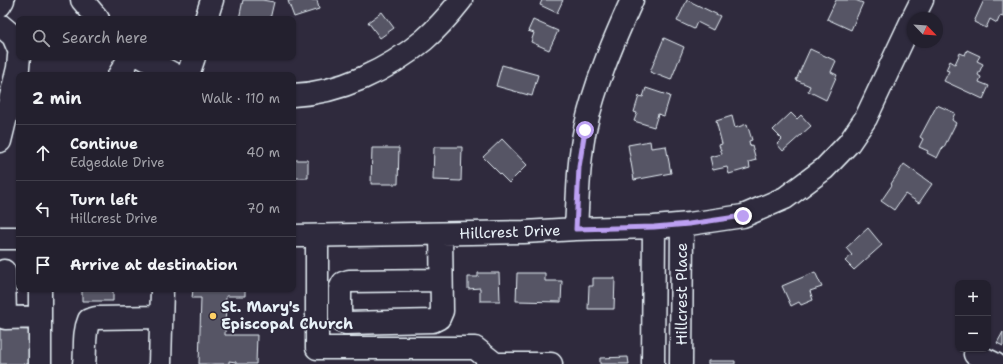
<!DOCTYPE html>
<meta charset="utf-8">
<style>
:root{--surface:#23202e;--page:#2f2d3a;--text:#f1f3f6;--muted:#a3a3aa;--line:#403e4a}
body{margin:0;font-family:"Shantell Sans",sans-serif;background:var(--page);color:var(--text)}
.controls{position:absolute;right:12px;bottom:12px;display:grid;overflow:hidden;border-radius:8px;box-shadow:0 1px 3px #0004}
.controls button{width:36px;height:36px;display:grid;place-items:center;padding:0;border:0;border-bottom:1px solid var(--line);background:var(--surface);color:var(--text);font:20px sans-serif}
.compass{position:absolute;left:907px;top:12px;width:36px;height:36px;border-radius:50%;background:var(--surface);box-shadow:0 1px 3px #0004;rotate:115deg}
.stop{position:absolute;width:12px;height:12px;margin:-9px;border:3px solid #bca0f2;border-radius:50%;background:#fff}
.stop.end{background:#bca0f2;border-color:#fff;box-shadow:0 1px 4px #0008}
.list{margin:0;padding:0;list-style:none}
h2{display:flex;justify-content:space-between;align-items:center;height:52px;margin:0;padding:0 16px;font-size:17px}
h2 small{font-size:13px;font-weight:400;color:var(--muted)}
.list li{display:grid;grid-template-columns:26px 1fr auto;gap:12px;align-items:center;box-sizing:border-box;height:56px;padding:0 16px;border-top:1px solid var(--line)}
.list b{display:block;font-size:15px;white-space:nowrap}
.list p{margin:0;font-size:13px;white-space:nowrap;color:var(--muted)}
.list em{font-size:13px;font-style:normal;color:var(--muted)}
.icon{flex:none;width:22px;height:22px;fill:none;stroke:currentColor;stroke-width:2;stroke-linecap:round;stroke-linejoin:round}
.map{position:relative;flex:none;width:1003px;height:364px;overflow:hidden}
.search{position:absolute;background:var(--surface);box-shadow:0 1px 3px #0004;left:16px;top:16px;width:280px;height:44px;display:flex;align-items:center;gap:10px;box-sizing:border-box;padding:0 14px;border-radius:8px;color:var(--muted);font-size:15px}
.panel{position:absolute;background:var(--surface);box-shadow:0 1px 3px #0004;left:16px;top:72px;width:280px;height:220px;border-radius:8px}
.map>svg:first-child{display:block}
</style>
<div class="map">
<svg width="1003" height="364" viewBox="0 0 1003 364">
<rect width="100%" height="100%" fill="#2f2a3d"/>
<filter id="ink" filterUnits="userSpaceOnUse"><feTurbulence type="fractalNoise" baseFrequency=".025" numOctaves="2"/><feDisplacementMap in="SourceGraphic" scale="8" xChannelSelector="R" yChannelSelector="G"/><feConvolveMatrix kernelMatrix="1 2 1 2 8 2 1 2 1" color-interpolation-filters="sRGB"/></filter>
<g filter="url(#ink)">
<path fill="#575565" stroke="#e8f1f8" d="M243 0H262L274 2 270 19H239Z
M293 0H317L319 9 294 17 288 1Z
M542 0H563L557 13 540 5Z
M687 0 720 16 713 30 697 22 694 29 677 21Z
M836 0H855L863 3 851 30 827 19Z
M984 0H1003V17L1000 16 997 23 990 19 986 28 974 22Z
M382 12 394 28 380 38 368 22Z
M533 20 558 31 549 50 531 42 534 33 528 31Z
M664 38 684 47 671 80 650 72Z
M810 49 836 61 831 72 837 75 826 100 808 91 810 86 796 80Z
M967 50 980 56 977 61 983 64 978 75 981 77 979 82 989 86 983 99 944 81 949 71 946 70 950 61 955 64 960 53 965 55Z
M502 65 538 75 532 96 496 86Z
M646 88 670 96 664 116 658 114 654 127 634 121 637 113 634 112 639 96 643 97Z
M937 105 955 113 952 120 956 123 943 149 942 148 937 158 927 153 928 151 919 147 923 139 920 137Z
M791 113 797 119 801 115 811 126 783 151 777 144 782 139 773 130Z
M732 116 735 128 747 124 752 140 749 141 750 146 752 145 756 160 749 162 750 168 729 174 727 167 713 170 710 157 722 154 719 145 722 144 716 121Z
M502 139 527 165 509 183 483 157Z
M650 141 651 148 666 146 671 173 634 180 628 145Z
M434 147H462L461 181 433 180Z
M372 148H399L398 184H371Z
M293 160H308V178H293Z
M904 164 932 184 919 203 905 194 894 210 881 201 892 185 891 184Z
M868 228 882 245 854 270 845 261 852 255 846 248Z
M815 272 822 287 810 291 813 300 801 305 799 302 791 306 782 286Z
M478 273H499L500 301H480V288L468 289V277H478Z
M517 273H545V281H562L561 302 516 301Z
M593 278H615L614 309H588L589 286H593Z
M82 289H113V301H82Z
M193 289H245V296H226L225 335H257L256 364H236V362L229 361V364H199L201 298H192Z
M0 329 31 330 30 364H0Z
M1003 332V346L997 343Z
M628 357 629 364H600V358Z
M708 361H735V364H708Z"/>
<g fill="none" stroke-linecap="round" stroke-linejoin="round">
<defs>
<path id="minor" d="M82 0 98 19
M0 5 3 0
M913 18 922 0
M206 19 212 0
M0 25 13 36 19 50
M142 57 175 75
M119 75 130 57
M188 75 194 57
M293 95C340 93 388 70 424 40 438 28 450 14 461 0
M0 141 18 68 19 56
M576 229C578 196 578 162 585 129 595 84 613 42 632 0
M441 234 442 311 439 318 433 321 346 323 342 322 340 318V289L343 283 349 281 441 280
M293 236 524 232 576 229 654 227 689 224 743 216 785 198 824 169 849 143 866 118 913 18
M317 236V348H475L494 363
M0 238H19
M4 271 5 318 40 317
M40 289V364
M975 354 995 364
M84 364C86 349 83 334 89 320L96 318 161 317
M160 364 162 289
M494 364H551
M653 364 654 227
M681 364 682 225"/>
</defs>
<use href="#minor" stroke="#e8f1f8" stroke-width="25"/>
<use href="#minor" stroke="#2f2a3d" stroke-width="22"/>
</g>
</g>
<g fill="none" stroke-linecap="round" stroke-linejoin="round" filter="url(#ink)">
<path stroke="#bca0f2" stroke-width="5" d="M585 130 579 167 576 229 654 227 689 224 743 216"/>
</g>
<circle fill="#ffd166" stroke="#2f2a3d" stroke-width="1.5" cx="213" cy="316" r="4"/>
<g text-anchor="middle" stroke-width="3" stroke-linejoin="round" paint-order="stroke">
<g font-size="15" fill="#e8f1f8" stroke="#2f2a3d">
<text transform="translate(510 232) rotate(-2)" y="5">Hillcrest Drive</text>
<text transform="translate(682 294) rotate(-90)" y="5">Hillcrest Place</text>
</g>
<g font-size="15" font-weight="bold" fill="#e8f1f8" stroke="#2f2a3d" text-anchor="start">
<text x="221" y="312">St. Mary's<tspan x="221" dy="17">Episcopal Church</tspan></text>
</g>
</g>
</svg>
<div class="controls">
<button>+</button>
<button>−</button>
</div>
<svg class="compass" viewBox="-18 -18 36 36"><path d="M0-13l5 13h-10z" fill="#e53935"/><path d="M0 13l5-13h-10z" fill="#a3a3aa"/></svg>
<div class="stop" style="left:585px;top:130px"></div>
<div class="stop end" style="left:743px;top:216px"></div>
<div class="search"><svg class="icon" aria-label="search" viewBox="0 0 24 24"><circle cx="10" cy="10" r="6"/><path d="M15 15l6 6"/></svg>Search here</div>
<section class="panel">
<h2>2 min<small>Walk · 110 m</small></h2>
<ul class="list">
<li><svg class="icon" aria-label="ahead" viewBox="0 0 24 24"><path d="M12 20V5M6 11l6-6 6 6"/></svg><div><b>Continue</b><p>Edgedale Drive</p></div><em>40 m</em></li>
<li><svg class="icon" aria-label="left" viewBox="0 0 24 24"><path d="M17 20v-9H6M10 6l-5 5 5 5"/></svg><div><b>Turn left</b><p>Hillcrest Drive</p></div><em>70 m</em></li>
<li><svg class="icon" aria-label="arrive" viewBox="0 0 24 24"><path d="M6 21V4h12l-3 4 3 4H6"/></svg><div><b>Arrive at destination</b></div></li>
</ul>
</section>
</div>
